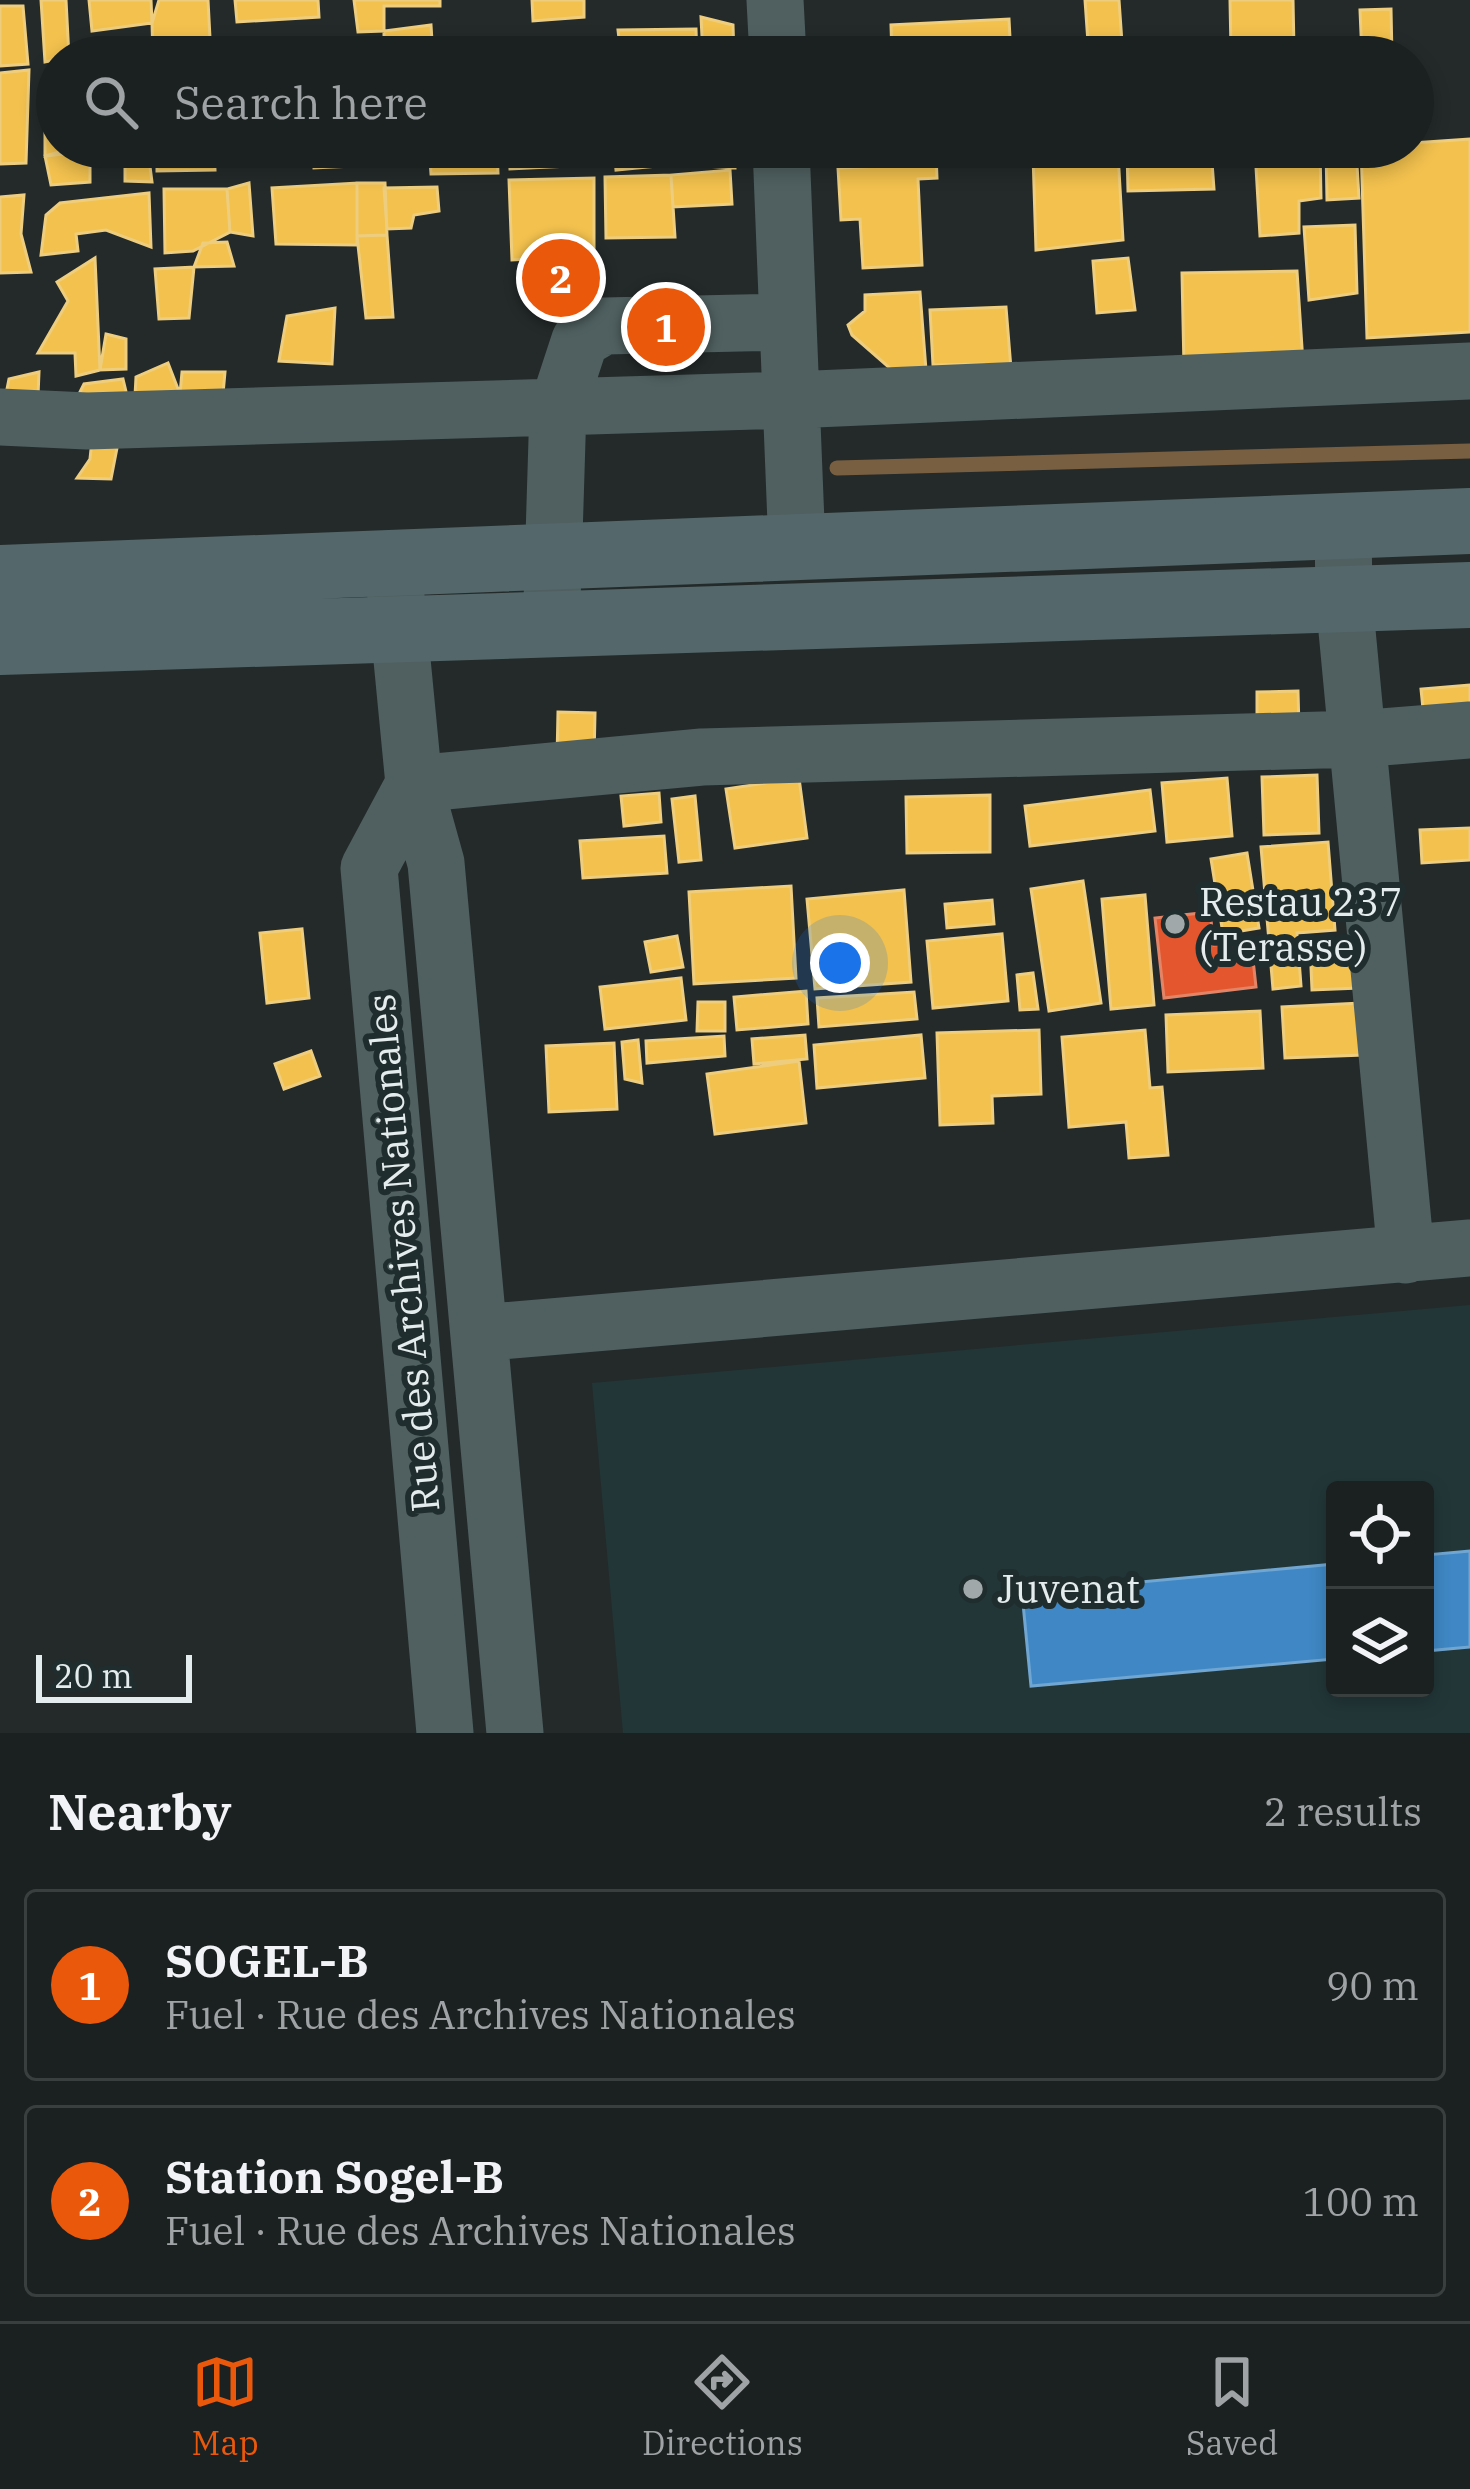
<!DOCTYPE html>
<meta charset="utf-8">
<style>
:root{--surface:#1b2020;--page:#282d2d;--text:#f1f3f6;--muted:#a0a3a5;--line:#393e3e;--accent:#ea580c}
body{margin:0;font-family:"IBM Plex Serif",serif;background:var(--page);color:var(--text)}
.controls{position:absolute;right:36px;bottom:36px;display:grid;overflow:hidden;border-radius:12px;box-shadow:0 6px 18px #0003}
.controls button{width:108px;height:108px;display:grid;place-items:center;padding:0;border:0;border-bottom:3px solid var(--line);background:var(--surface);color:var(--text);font:60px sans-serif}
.scale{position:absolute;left:36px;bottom:30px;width:156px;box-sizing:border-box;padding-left:12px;border:6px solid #e4eced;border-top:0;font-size:33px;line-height:42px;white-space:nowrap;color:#e4eced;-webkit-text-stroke:9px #202d2e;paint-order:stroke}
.you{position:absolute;left:840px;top:963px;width:42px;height:42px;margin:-30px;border:9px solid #fff;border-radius:50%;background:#1a73e8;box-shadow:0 0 0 18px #1a73e833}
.badge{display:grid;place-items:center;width:78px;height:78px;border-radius:50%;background:var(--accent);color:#fff;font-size:39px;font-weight:700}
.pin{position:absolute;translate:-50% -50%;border:6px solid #fff;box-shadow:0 3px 12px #0006}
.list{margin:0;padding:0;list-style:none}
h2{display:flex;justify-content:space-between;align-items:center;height:156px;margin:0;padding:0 48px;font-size:51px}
h2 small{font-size:39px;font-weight:400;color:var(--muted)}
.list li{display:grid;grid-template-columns:78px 1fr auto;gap:36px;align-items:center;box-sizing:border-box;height:192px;margin:0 24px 24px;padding:0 24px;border:3px solid var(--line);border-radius:12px}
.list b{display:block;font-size:45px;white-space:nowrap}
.list p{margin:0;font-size:39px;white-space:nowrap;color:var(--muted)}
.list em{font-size:39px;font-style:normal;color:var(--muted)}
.icon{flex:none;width:66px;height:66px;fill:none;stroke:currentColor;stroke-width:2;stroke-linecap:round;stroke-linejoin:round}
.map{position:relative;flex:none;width:1470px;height:1733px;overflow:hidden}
.search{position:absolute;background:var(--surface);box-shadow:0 6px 18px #0003;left:36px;right:36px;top:36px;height:132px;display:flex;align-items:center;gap:30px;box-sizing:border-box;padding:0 42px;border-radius:66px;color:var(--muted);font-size:45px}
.sheet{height:588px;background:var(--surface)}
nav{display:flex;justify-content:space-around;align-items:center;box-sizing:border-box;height:168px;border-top:3px solid var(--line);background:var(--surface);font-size:33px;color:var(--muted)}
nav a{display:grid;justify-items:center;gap:6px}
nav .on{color:var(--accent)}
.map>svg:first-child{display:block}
</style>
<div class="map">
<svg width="1470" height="1733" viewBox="0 0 1470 1733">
<rect width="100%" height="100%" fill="#242a2a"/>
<path fill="#223638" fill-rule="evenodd" d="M1470 1305V1733H623L592 1383ZM1335 1490H1425V1688H1335Z"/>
<path fill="#f2c14e" stroke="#eece7e" stroke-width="3" d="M41 0H66L69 57 45 62Z
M89 0H151L152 23 92 31Z
M159 0H208L211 57H153L152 23Z
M235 0H318L319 17 237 22Z
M354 0H440V6H384V31L358 32Z
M532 0H584V17L533 21Z
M1085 0H1119L1123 57H1089Z
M1230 0H1293L1294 49 1231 51Z
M0 6H23L28 64 0 66Z
M1391 9 1392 57H1362L1360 10Z
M701 17 733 25 734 57H703Z
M1009 19 1011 57H892L891 25Z
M431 25 433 57H384V31Z
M696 29 697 57H621L618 30Z
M294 42 295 57H270L269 44Z
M29 70 26 163 0 164V73Z
M45 80 57 81V147H78L45 156Z
M1470 139V332L1367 338 1361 147H1413V143Z
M157 147H214L215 170 157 171Z
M313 147H372L373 165 314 168Z
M429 147H497L498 173 431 174Z
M509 147H610V164L510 169Z
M614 147H669V165L616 170Z
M703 147H735V168L705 166Z
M1320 147 1321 198 1299 201V233L1260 236 1255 150Z
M1326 148H1356L1359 198 1327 200Z
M1127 149H1211L1214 189 1128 191Z
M90 151V182L51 185 45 156Z
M125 151H148L152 182 125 181Z
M936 153 937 178 918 179 922 265 863 268 860 219 841 220 838 168 900 165V154Z
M1118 153 1123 240 1036 250 1033 155Z
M730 170 732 204 673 207 671 175Z
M671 175 675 237 606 238 605 177Z
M594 178V256L512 260 509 180Z
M249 183 253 236 230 232 227 189Z
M357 183V245L276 244 272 188Z
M357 183H385L387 235 357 236Z
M437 187 439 211 414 215 411 228 387 229 384 188Z
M164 189H227L230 232 193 251 165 253Z
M149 193 151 247 106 230 76 234 78 251 41 255 46 215 60 203Z
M24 195 21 234 31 272 0 273V197Z
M1355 225 1357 293 1309 300 1304 227Z
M387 235 393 317 366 318 357 236Z
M227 242 234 266 194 267 203 243Z
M95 258 100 370 76 376 75 353H38L68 301 57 282Z
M1128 258 1135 310 1097 313 1093 261Z
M194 267 189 318 159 319 155 269Z
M1297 271 1303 363 1184 368 1182 273Z
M920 292 926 370H892L852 335 848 325 865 311V295Z
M1006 307 1012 381 984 364 933 365 930 310Z
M335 308 332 364 279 361 287 316Z
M106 334 126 339V369L100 370Z
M168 363 180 394 135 396 136 377Z
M39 372 38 396 5 399 9 379Z
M182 372H225L223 394H180Z
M123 379 129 404 76 400 84 384Z
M92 440 117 448 111 479 77 478 90 459Z
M1470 685V715L1424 719 1421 689Z
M1298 691 1299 728H1257V692Z
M558 712 595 713 594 760 557 759Z
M1317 775 1319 833 1264 835 1262 777Z
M799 778 807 838 735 848 726 789Z
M1227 778 1232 836 1167 842 1162 783Z
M1150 790 1155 831 1030 846 1025 806Z
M659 793 661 822 624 826 621 796Z
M990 795V852L907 853 906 797Z
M695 796 701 860 679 862 672 799Z
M1470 828V860L1422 863 1420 830Z
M664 836 667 873 583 878 580 841Z
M1328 842 1335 930 1297 933 1301 986 1273 989 1261 847Z
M1247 853 1259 928 1223 934 1211 859Z
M1083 881 1101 1003 1049 1011 1031 889Z
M791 886 796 978 694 984 689 892Z
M904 890 911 982 815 989 807 899Z
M1145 895 1154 1005 1111 1009 1102 899Z
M992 900 994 924 947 928 945 904Z
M302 929 309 998 267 1003 260 933Z
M1002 934 1008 1001 933 1008 927 941Z
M677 936 683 967 651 972 645 942Z
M1357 943 1359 988 1312 990 1310 945Z
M1033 973 1038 1009 1020 1010 1017 975Z
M681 978 686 1020 605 1029 600 987Z
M806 991 808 1024 737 1030 734 997Z
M914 992 917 1019 819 1027 817 998Z
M698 1002H725V1031H697Z
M1360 1003 1363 1055 1285 1058 1282 1007Z
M1260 1011 1263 1068 1168 1072 1166 1015Z
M1039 1030 1041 1094 992 1096 993 1123 940 1125 937 1033Z
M1145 1030 1150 1088 1162 1087 1168 1155 1129 1158 1126 1122 1069 1127 1062 1037Z
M805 1035 807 1059 754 1064 752 1039Z
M921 1035 925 1078 817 1088 814 1045Z
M724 1036 725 1056 647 1063 646 1041Z
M638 1040 642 1083 625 1079 622 1042Z
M614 1043 617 1109 549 1112 546 1046Z
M311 1051 320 1076 284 1089 275 1064Z
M799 1061 806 1123 715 1134 707 1074Z"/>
<path fill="#e4572e" stroke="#e48467" stroke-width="3" d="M1210 912 1214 945 1251 941 1256 987 1164 998 1155 918Z"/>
<path fill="#3f88c5" stroke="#70a6d1" stroke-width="3" d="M1470 1551V1647L1425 1651V1555Z
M1335 1564V1659L1031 1686 1022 1593Z"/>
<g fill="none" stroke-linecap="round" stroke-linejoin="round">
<path stroke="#795f41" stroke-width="15" d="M837 468 1470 451"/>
<path stroke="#506060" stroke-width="57" d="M775 0 778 57
M781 147 797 548
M0 417 87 421 792 400 1470 371
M1343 526 1344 599 1406 1255
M395 587 414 784 436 863 515 1733
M552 602 558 407 580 340 604 326 788 322
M414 784 702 757 1357 739 1470 730
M414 784 369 868 445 1733
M479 1333 1470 1248"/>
<path stroke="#54686b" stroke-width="66" d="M0 578 1470 521
M0 642 1470 595"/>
</g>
<g fill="#a1a8a9" stroke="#202d2e" stroke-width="4.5">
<circle cx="1175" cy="924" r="12"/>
<circle cx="973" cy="1589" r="12"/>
</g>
<g text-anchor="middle" stroke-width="12" stroke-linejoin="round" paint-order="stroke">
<g font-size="39" fill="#e4eced" stroke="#202d2e" text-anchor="start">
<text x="1199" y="916">Restau 237<tspan x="1199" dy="45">(Terasse)</tspan></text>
<text x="997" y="1603">Juvenat</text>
</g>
<g font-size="39" fill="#e4eced" stroke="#202d2e">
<text transform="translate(403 1253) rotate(-95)" y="14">Rue des Archives Nationales</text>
</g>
</g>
</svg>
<div class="controls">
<button><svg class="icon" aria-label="locate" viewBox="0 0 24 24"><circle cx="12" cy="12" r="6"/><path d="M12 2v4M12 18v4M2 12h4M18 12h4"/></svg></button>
<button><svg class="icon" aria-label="layers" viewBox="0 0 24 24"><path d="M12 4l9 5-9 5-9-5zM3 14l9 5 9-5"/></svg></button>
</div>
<div class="scale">20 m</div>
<div class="you"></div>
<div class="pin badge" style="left:666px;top:327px">1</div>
<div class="pin badge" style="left:561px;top:278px">2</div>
<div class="search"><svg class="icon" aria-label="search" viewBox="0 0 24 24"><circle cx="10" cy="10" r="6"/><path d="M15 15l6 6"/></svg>Search here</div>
</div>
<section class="sheet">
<h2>Nearby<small>2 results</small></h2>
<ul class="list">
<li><span class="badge">1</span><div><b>SOGEL-B</b><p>Fuel · Rue des Archives Nationales</p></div><em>90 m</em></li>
<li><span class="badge">2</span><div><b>Station Sogel-B</b><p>Fuel · Rue des Archives Nationales</p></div><em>100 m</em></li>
</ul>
</section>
<nav>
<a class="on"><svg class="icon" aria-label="map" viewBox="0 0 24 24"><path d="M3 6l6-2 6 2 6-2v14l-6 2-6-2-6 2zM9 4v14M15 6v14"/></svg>Map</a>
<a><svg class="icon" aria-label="directions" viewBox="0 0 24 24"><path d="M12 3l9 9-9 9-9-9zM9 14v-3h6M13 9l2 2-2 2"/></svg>Directions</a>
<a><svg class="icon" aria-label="saved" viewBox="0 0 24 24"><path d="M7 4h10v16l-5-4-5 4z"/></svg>Saved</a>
</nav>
